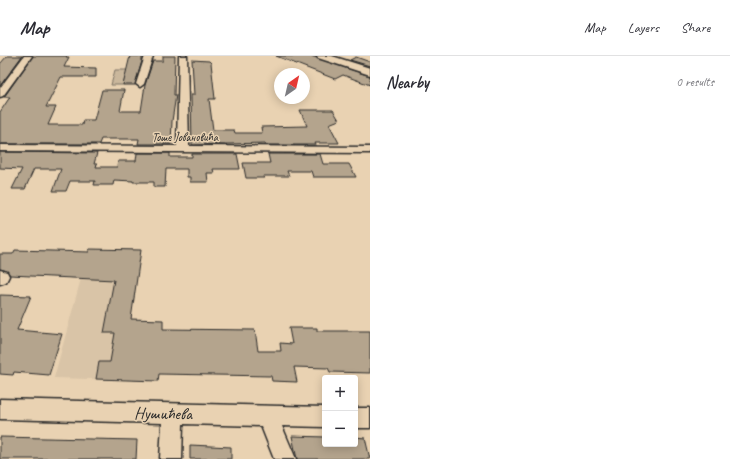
<!DOCTYPE html>
<meta charset="utf-8">
<style>
:root{--surface:#fff;--page:#f7f7f7;--text:#2b2b33;--muted:#7c7c81;--line:#e1e1e2}
body{margin:0;font-family:Caveat,sans-serif;background:var(--page);color:var(--text)}
.controls{position:absolute;right:12px;bottom:12px;display:grid;overflow:hidden;border-radius:4px;box-shadow:0 2px 10px #0003}
.controls button{width:36px;height:36px;display:grid;place-items:center;padding:0;border:0;border-bottom:1px solid var(--line);background:var(--surface);color:var(--text);font:20px sans-serif}
.compass{position:absolute;left:274px;top:12px;width:36px;height:36px;border-radius:50%;background:var(--surface);box-shadow:0 2px 10px #0003;rotate:34deg}
.list{margin:0;padding:0;list-style:none}
h2{display:flex;justify-content:space-between;align-items:center;height:52px;margin:0;padding:0 16px;font-size:17px}
h2 small{font-size:13px;font-weight:400;color:var(--muted)}
.map{position:relative;flex:none;width:370px;height:403px;overflow:hidden}
header{display:flex;align-items:center;gap:24px;box-sizing:border-box;height:56px;padding:0 20px;background:var(--surface);border-bottom:1px solid var(--line)}
header strong{font-size:19px}
nav{display:flex;gap:22px;margin-inline-start:auto;font-size:14px}
main{display:flex}
aside{flex:1;background:var(--surface)}
.map>svg:first-child{display:block}
</style>
<header>
<strong>Map</strong>
<nav><a>Map</a><a>Layers</a><a>Share</a></nav>
</header>
<main>
<div class="map">
<svg width="370" height="403" viewBox="0 0 370 403">
<rect width="100%" height="100%" fill="#e9d2b2"/>
<filter id="ink" filterUnits="userSpaceOnUse"><feTurbulence type="fractalNoise" baseFrequency=".025" numOctaves="2"/><feDisplacementMap in="SourceGraphic" scale="8" xChannelSelector="R" yChannelSelector="G"/><feConvolveMatrix kernelMatrix="1 2 1 2 8 2 1 2 1" color-interpolation-filters="sRGB"/></filter>
<g filter="url(#ink)">
<path fill="#d9c4a7" d="M89 193 141 194 122 324 54 322Z"/>
<path fill="#cab79c" stroke="#7a7164" d="M115 14H127L123 29H111Z"/>
<path fill="#b4a48d" stroke="#2b2b2b" d="M7 0H22L0 30V8Z
M33 0H67L66 1H69L64 11 96 12V21H61L46 51H56L48 69H82L83 64H94L102 34H124L120 55H141L145 29 153 5H163V0H175L174 39H176L172 65 171 88H138L139 83H101L99 88H0V56L10 41H4Z
M130 0H142V5L135 29H123Z
M276 0H311L370 20V29L343 19 335 23Z
M356 1 370 6V10L350 4Z
M192 4 209 5 211 7 215 43H209L213 74H234L235 77H262L261 71 307 70 300 54H333L339 64 329 68 339 87H315L316 89H266L265 87 192 89 191 39H194Z
M0 96 97 97 94 108H97L96 111H117L118 105H136L137 97H170V101H192V98H237L240 113H213L214 117H207L208 126H190V121H187V113H166L165 131H154V126H133V125L114 124 113 129H94L95 125H70L66 135H53L61 113H34L25 133H12L22 113 0 112Z
M268 98H320L323 108H349L356 121H313L311 115H287L289 120H263L264 122H246L243 107H270Z
M89 193 141 194 131 263 163 264V273L255 274 258 295H281L280 287 292 288 289 272H317V275H370V317L330 316 328 312 294 311 297 326 272 325 271 320 159 318 158 325 96 323 99 306H110L115 277H104L114 224 10 219 7 215 0 213V198H13L15 194 89 196Z
M0 239 31 240 17 274 62 278 49 319 14 316 13 319 0 318Z
M292 380 325 381V388H355V381L365 382 370 403H297Z
M0 381 137 384 136 403H0Z
M190 389 231 391V403H190Z"/>
<g fill="none" stroke-linecap="round" stroke-linejoin="round">
<defs>
<path id="minor" d="M24 0H32L3 40 0 41V32Z
M145 0H153L144 28 140 31 136 28Z
M179 0H187L189 90 370 91V97L0 95V89L177 90Z
M0 214 7 216 9 220 6 226 0 228Z
M0 343 325 351V371L282 370 296 403H274L261 370 183 368 182 403H160L162 367 0 363Z
M355 352H370V372H355Z"/>
<path id="major" d="M317 0H332L370 12V19L318 2Z"/>
</defs>
<use href="#minor" stroke="#2b2b2b" stroke-width="3"/>
<use href="#major" stroke="#2b2b2b" stroke-width="3"/>
<use href="#minor" fill="#e9d2b2" fill-rule="evenodd"/>
<use href="#major" fill="#e9d2b2" fill-rule="evenodd"/>
</g>
</g>
<g text-anchor="middle" stroke-width="3" stroke-linejoin="round" paint-order="stroke">
<g font-size="12" fill="#2b2b2b" stroke="#e9d2b2">
<text x="185" y="85">Тоше Јовановића</text>
</g>
<g font-size="17" fill="#2b2b2b" stroke="#e9d2b2">
<text transform="translate(163 357) rotate(1)" y="6">Нушићева</text>
</g>
</g>
</svg>
<div class="controls">
<button>+</button>
<button>−</button>
</div>
<svg class="compass" viewBox="-18 -18 36 36"><path d="M0-13l5 13h-10z" fill="#e53935"/><path d="M0 13l5-13h-10z" fill="#7c7c81"/></svg>
</div>
<aside>
<h2>Nearby<small>0 results</small></h2>
<ul class="list">
</ul>
</aside>
</main>
